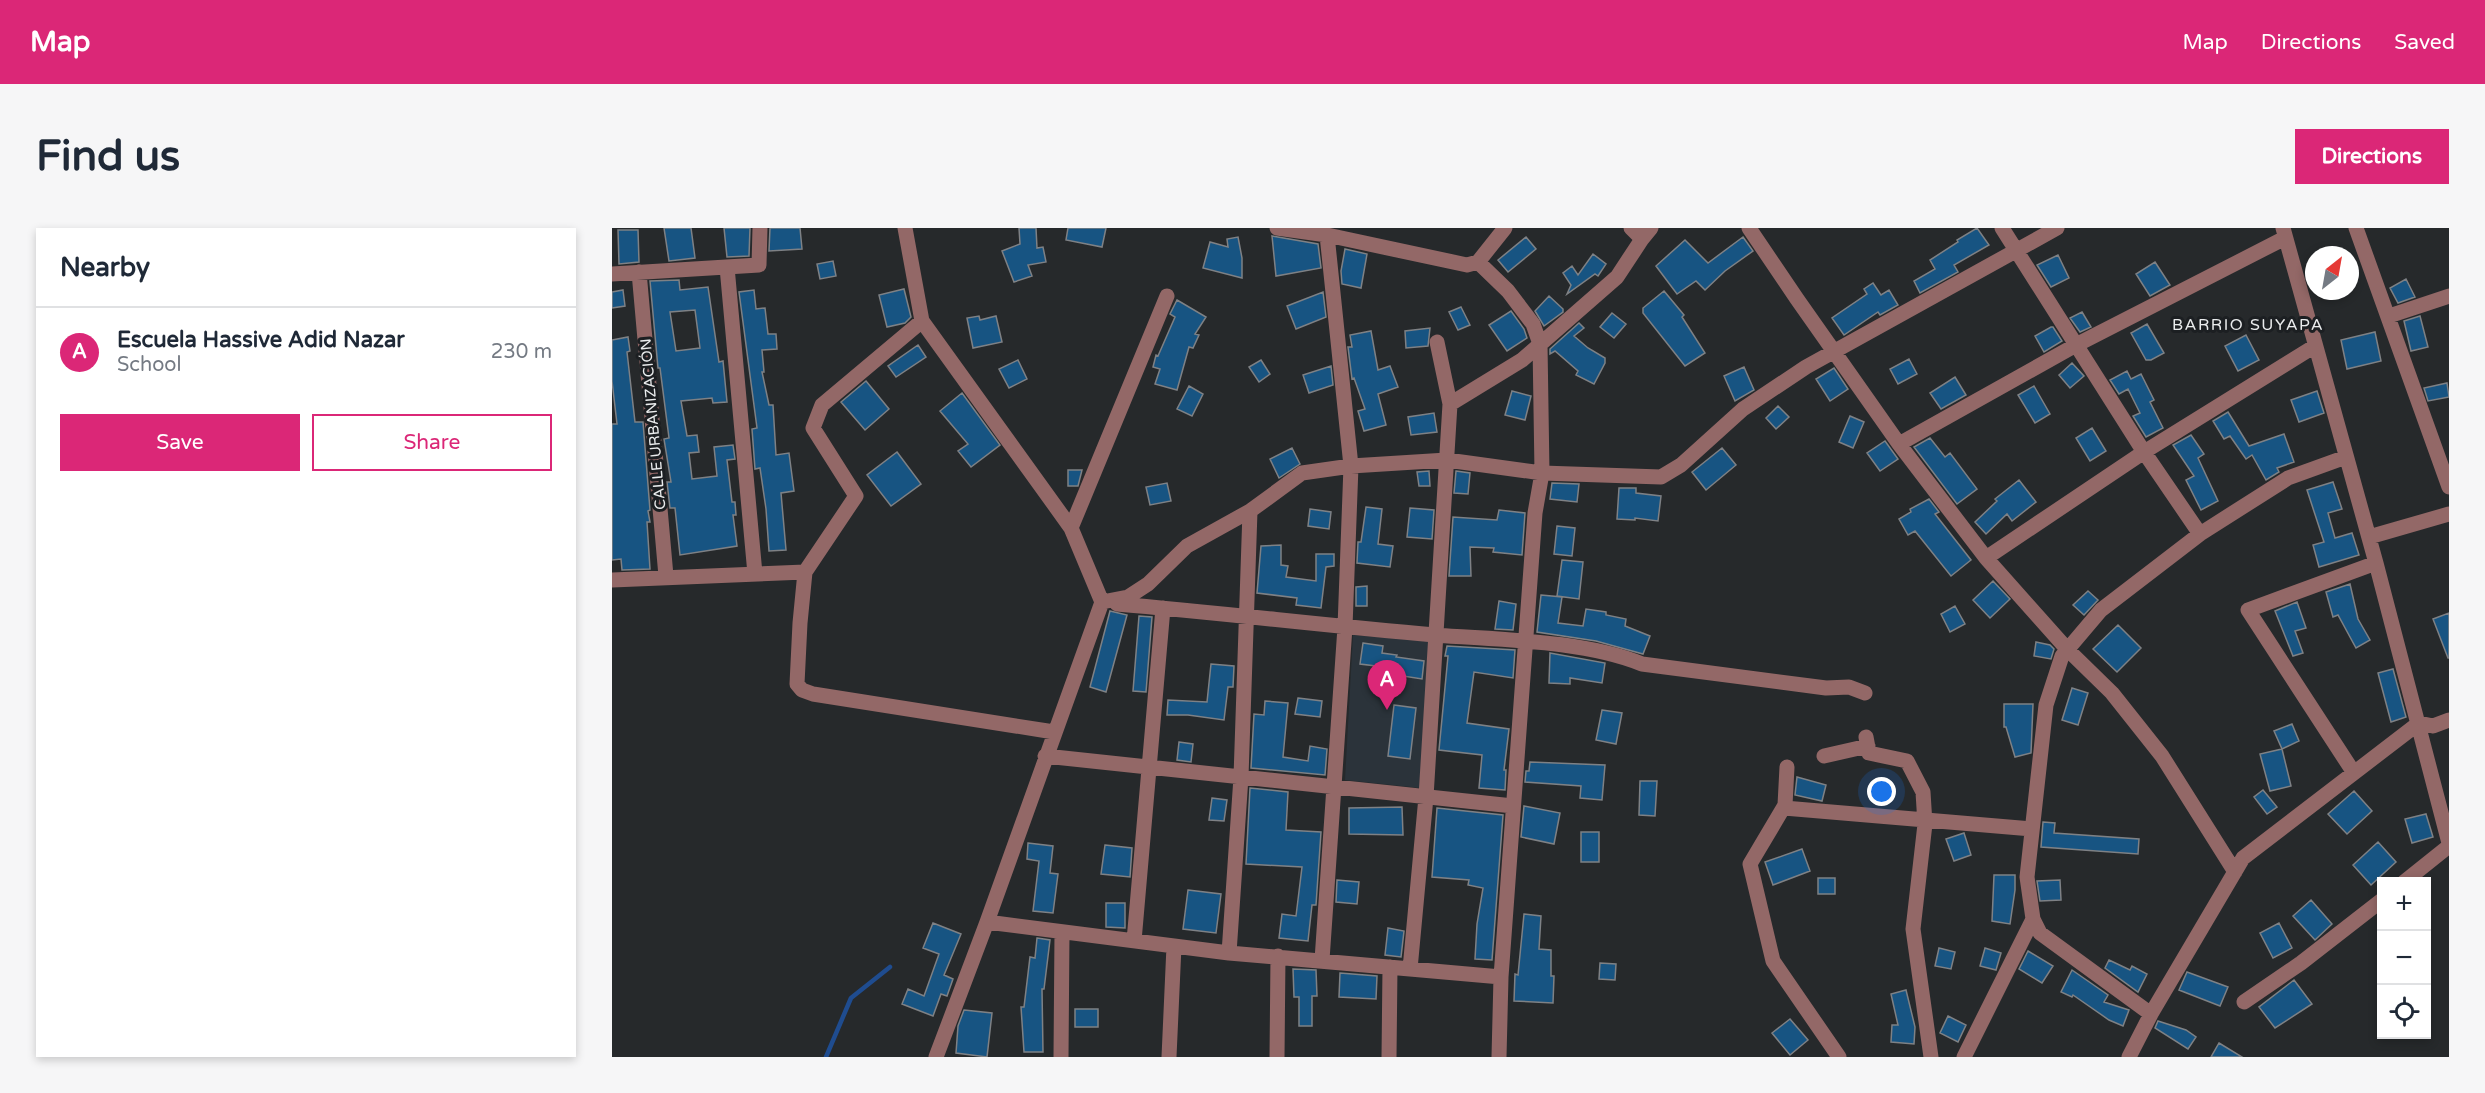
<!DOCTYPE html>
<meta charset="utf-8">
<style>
:root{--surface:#fff;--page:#f6f6f7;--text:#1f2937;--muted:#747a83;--line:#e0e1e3;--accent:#db2777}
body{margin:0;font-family:"Varela Round",sans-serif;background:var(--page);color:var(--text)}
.controls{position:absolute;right:18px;bottom:18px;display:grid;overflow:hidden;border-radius:0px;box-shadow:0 3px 9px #0003}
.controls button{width:54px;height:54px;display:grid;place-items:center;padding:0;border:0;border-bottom:2px solid var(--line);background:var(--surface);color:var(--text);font:30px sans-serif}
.compass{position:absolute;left:1693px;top:18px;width:54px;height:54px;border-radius:50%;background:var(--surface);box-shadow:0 3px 9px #0003;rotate:31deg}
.you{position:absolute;left:1270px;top:564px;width:21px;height:21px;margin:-15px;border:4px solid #fff;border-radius:50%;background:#1a73e8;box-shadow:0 0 0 9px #1a73e833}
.badge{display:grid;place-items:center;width:39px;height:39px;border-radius:50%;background:var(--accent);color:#fff;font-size:20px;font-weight:700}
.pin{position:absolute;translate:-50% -50px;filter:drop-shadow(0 2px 3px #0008)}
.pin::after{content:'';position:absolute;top:32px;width:21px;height:18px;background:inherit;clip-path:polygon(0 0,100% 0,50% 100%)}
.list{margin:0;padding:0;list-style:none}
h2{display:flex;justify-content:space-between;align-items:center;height:78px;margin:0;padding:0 24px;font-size:26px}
h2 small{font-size:20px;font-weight:400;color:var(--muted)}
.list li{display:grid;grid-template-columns:39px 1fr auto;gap:18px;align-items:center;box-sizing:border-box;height:90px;padding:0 24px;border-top:2px solid var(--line)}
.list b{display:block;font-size:22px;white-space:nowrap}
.list p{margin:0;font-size:20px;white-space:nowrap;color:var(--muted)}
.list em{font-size:20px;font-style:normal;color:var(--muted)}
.actions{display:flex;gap:12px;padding:18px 24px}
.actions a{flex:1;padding:14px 0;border:2px solid var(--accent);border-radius:0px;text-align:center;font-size:21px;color:var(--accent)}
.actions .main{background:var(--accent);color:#fff}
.icon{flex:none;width:33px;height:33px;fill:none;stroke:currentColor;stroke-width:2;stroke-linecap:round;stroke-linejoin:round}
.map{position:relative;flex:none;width:1837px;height:829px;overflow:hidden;border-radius:0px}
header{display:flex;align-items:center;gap:36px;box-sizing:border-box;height:84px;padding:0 30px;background:var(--accent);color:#fff}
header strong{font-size:28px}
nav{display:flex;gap:33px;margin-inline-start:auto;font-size:21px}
.intro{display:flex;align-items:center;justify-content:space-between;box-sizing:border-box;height:144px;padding:0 36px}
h1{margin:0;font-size:42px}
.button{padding:15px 27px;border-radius:0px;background:var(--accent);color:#fff;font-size:21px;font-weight:700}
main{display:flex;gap:36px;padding:0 36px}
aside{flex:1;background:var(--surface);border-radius:0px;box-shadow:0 3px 9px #0003}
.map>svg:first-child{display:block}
</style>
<header>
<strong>Map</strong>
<nav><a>Map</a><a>Directions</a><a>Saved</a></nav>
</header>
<div class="intro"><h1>Find us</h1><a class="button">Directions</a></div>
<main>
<aside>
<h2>Nearby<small></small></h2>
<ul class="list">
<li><span class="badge">A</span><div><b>Escuela Hassive Adid Nazar</b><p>School</p></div><em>230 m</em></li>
</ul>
<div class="actions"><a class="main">Save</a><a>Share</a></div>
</aside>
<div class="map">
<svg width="1837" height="829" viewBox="0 0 1837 829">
<rect width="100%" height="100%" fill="#26292b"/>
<path fill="#2b333a" d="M741 407 817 413 808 560 733 552Z"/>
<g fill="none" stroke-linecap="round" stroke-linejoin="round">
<path stroke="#1f4c8f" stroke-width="4.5" d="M214 829 239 770 278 739"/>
</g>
<path fill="#175482" stroke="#7e8185" stroke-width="1.5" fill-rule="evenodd" d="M52 0H79L83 30 57 33Z
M112 0H138L137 28 115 29Z
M158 0H188L190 21 157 23Z
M407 0H424L425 20 431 19 434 34 416 37 420 48 402 54 390 23 408 16Z
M456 0H494L490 19 454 12Z
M1365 0 1377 17 1342 37 1346 44 1308 65 1302 53 1323 41 1318 32 1346 14 1345 12Z
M6 2H26L27 34 7 36Z
M660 8 706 16 709 40 664 48Z
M626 9 630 30V50L591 40 598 14 616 19 615 11Z
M914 9 924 21 896 44 886 32Z
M1131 9 1141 23 1113 43 1093 62 1084 53 1065 66 1044 38 1073 12 1096 35Z
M733 21 755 26 749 60 730 56 729 43Z
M981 26 994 36 986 48 983 46 955 66 959 57 951 45 960 38 966 47Z
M1446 27 1457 50 1439 59 1425 37Z
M221 33 224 48 208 51 205 36Z
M1543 34 1558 57 1538 68 1524 46Z
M1794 51 1803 69 1786 75 1778 60Z
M67 52 68 62 96 59 107 134 111 133 115 174 101 175 100 170 69 173 75 208 85 207 87 224 77 225 80 251 105 248 102 219 121 217 123 231 115 232 120 274H123L124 287H121L125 318 68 327 63 280H58L55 254H59L52 211 57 210 48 140H46L38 53ZM83 82 88 120 64 123 58 84Z
M1261 55 1269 67 1277 62 1286 77 1268 87 1266 84 1232 107 1220 90 1255 66 1252 61Z
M292 61 299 89 293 95 275 99 267 67Z
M11 62 13 78 0 80V64Z
M142 62 144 81 153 80 156 106H164L165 121 150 122 152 144H150L157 177H161L164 227 177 225 182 263 169 265 174 322 157 323 154 281 148 240 143 241 140 201 145 200 127 64Z
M1052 63 1072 87 1070 89 1093 125 1073 138 1031 85V80Z
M711 64 714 89 684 101 675 78Z
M937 68 951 81V84L932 98 923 83Z
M565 72 594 89 583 106 587 107 581 120 577 119 565 162 543 156 548 141 541 139 544 127 546 128 563 89 558 86Z
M849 79 858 97 846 102 837 84Z
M899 83 912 101 915 110 895 123 877 97Z
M1470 84 1479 99 1468 104 1458 90Z
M1000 85 1014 96 1002 110 988 99Z
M367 88 368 92 384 88 390 114 361 120 355 90Z
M1808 88 1816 119 1799 123 1792 93Z
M967 95 972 100 962 108 976 120 993 130V135L982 156 964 147 966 143 943 123 938 126V121Z
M1535 96 1552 125 1539 132H1534L1519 105Z
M1439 99H1441L1450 113 1432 124 1423 108Z
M818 100 816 118 794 120 793 103Z
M759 103 766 142 778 138 786 159 766 166 774 197 752 203 746 183 753 181 742 150 740 151 736 119H740L738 107Z
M1763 104 1769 133 1735 141 1729 112Z
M1634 107 1647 132 1626 143 1613 118Z
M16 109 18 123 15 124 23 194H31L38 282 36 283 38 294H35L38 341 10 342 9 331 0 332V196H5L0 153V112Z
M306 117 314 129 284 149 276 138Z
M1297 131 1305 146 1286 156 1278 141Z
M406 132 415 151 397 160 387 141Z
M649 132 658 146 647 154 637 139Z
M1460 135 1472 148 1458 160 1447 147Z
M719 138 721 157 697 165 691 147Z
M1132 139 1142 162 1123 173 1112 148Z
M1222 140 1236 161 1218 173 1204 151Z
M1515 143 1519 151 1529 146 1542 172 1538 174 1551 200 1534 209 1521 188 1528 185 1516 161 1507 166 1498 152Z
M1343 149 1354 167 1329 181 1318 165Z
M254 153 277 181 253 202 229 174Z
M1835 155 1837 169 1816 173 1812 160Z
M577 158 591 166 580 188 565 181Z
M1422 158 1438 186 1423 195 1406 167Z
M900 163 919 168 913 192 893 187Z
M1705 163 1712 185 1687 194 1679 172Z
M350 165 388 217 359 239 346 223 356 216 328 183Z
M1166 178 1177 189 1164 201 1154 190Z
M1616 184 1637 218 1672 206 1682 234 1665 240 1667 244 1654 252 1640 227 1634 231 1618 208 1612 211 1601 193Z
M822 185 825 204 799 207 796 189Z
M1238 188 1252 194 1241 220 1227 214Z
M1480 200 1494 223 1478 233 1464 210Z
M1579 207 1592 226 1586 230 1606 273 1589 282 1574 252 1582 248 1561 217Z
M1318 210 1333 229 1338 225 1365 261 1345 276 1302 219Z
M1273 213 1286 231 1268 243 1255 225Z
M680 220 688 236 667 250 658 231Z
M1110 220 1124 237 1094 262 1080 244Z
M285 224 309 256 279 278 255 247Z
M456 242H470L466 258H456Z
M817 243 818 258H807L805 244Z
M844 243 858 245 856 266 842 265Z
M1407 252 1424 274 1400 293 1395 286 1374 306 1363 294 1385 273 1383 271Z
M1721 254 1730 281 1716 285 1723 310 1740 305 1747 327 1707 339 1701 317 1712 314 1695 262Z
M555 255 559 273 538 277 534 259Z
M940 255 967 256 965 274 938 271Z
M1007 260H1024V265L1049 268 1046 293 1023 290V292L1005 291Z
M1317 271 1327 284 1323 286 1359 332 1339 348 1303 303 1296 307 1287 291 1299 284 1298 281Z
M754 279 770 281 766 316 781 318 778 339 745 335 746 314H749Z
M798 280 822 282 820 311 795 309Z
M698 281 719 284 717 301 696 298Z
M887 282 913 285 910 327 881 324 882 320 858 319 859 348H837L841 289 885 292Z
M945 298 963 300 960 328 942 326Z
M669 317V337L676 338 674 349 704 353V326H722V338L714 339 709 380 684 377 685 370 645 365 649 318Z
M950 332 971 334 967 371 945 368Z
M1381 353 1398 371 1378 390 1361 372Z
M1738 356 1746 391 1758 412 1744 420 1726 387 1721 389 1714 364Z
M755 358V378H744V359Z
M1476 363 1486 372 1472 387 1461 377Z
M929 367 950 369 946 395 971 398 974 381 994 384V387L1014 391 1013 398 1038 408 1031 426 984 413 925 404Z
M887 373 904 376 901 402 883 401Z
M1685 374 1694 400 1683 403 1691 425 1681 428 1663 383Z
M1343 378 1353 396 1338 404 1329 386Z
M498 383 515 387 494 464 478 459Z
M1837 385V430H1836L1821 391Z
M527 388 540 389 534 464 521 463Z
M1506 397 1529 420 1505 444 1481 421Z
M1424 414 1438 417 1442 421 1439 431 1422 428Z
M751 415 771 418 770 425 785 427 784 429 812 433 810 451 772 445V439L748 436Z
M835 418 903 422 901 450 862 444 855 495 897 501 892 542H894L893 562 867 560 870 527 827 522 836 428H833Z
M938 425 993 435 990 455 958 450V456L937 455Z
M599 436 622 438 621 459H616L612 492 576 487H555L556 472 595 474Z
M1781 441 1794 489 1779 494 1766 445Z
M1460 460 1476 465 1466 497 1450 492Z
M686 470 710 473 708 489 683 486Z
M653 473 676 475 671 529 696 533 698 518 715 521 713 547 639 540 642 486 652 487Z
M1392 476H1421L1419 525 1403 529 1394 499H1392Z
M782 477 804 480 798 531 776 528Z
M990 482 1010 485 1004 516 984 512Z
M1680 496 1687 513 1670 521 1662 503Z
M567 514 581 516 579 534 565 532Z
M1670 521 1679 558 1658 563 1648 526Z
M918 534 993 537 990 572 968 570 969 558 913 554 914 543H917Z
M1185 549 1214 557 1210 573 1183 567Z
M1028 553H1045L1043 588 1027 587Z
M638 560 676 564 674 602 709 604 704 677H700L696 713 667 710 670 686 684 688 690 639 634 636Z
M1651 562 1665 579 1655 586 1642 569Z
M1742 563 1760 583 1735 606 1716 586Z
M600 570 615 572 612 593 597 592Z
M912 578 948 585 942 616 909 609Z
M790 579 791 607 737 606V580Z
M825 580 891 587 880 732 863 731 865 696 871 660 856 657 857 652 820 649Z
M1814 586 1821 609 1800 615 1793 591Z
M1431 594 1443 595 1442 605 1527 611 1526 626 1429 619Z
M969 604H987V634H969Z
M1352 605 1359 627 1342 633 1334 611Z
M1766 614 1784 634 1759 657 1741 637Z
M416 615 441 618 438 645 446 646 441 685 421 683 427 633 415 631Z
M493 617 520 620 518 649 489 646Z
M1190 621 1198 643 1161 657 1153 634Z
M1382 647H1403V662L1398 696 1380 693Z
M1206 650H1223V666H1206Z
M725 652 747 654 745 676 724 674Z
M1448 652 1449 672 1428 673 1425 653Z
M576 662 609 666 604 705 571 701Z
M1699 672 1720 696 1703 712 1681 688Z
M494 675H513V700L494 699Z
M912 686 929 688 927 721 939 722V748H942L941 775 902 773 903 746 906 747Z
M321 695 349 706 332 747 341 751 335 768 329 766 321 788 290 776 296 761 312 768 327 726 311 720Z
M1667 695 1680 720 1661 730 1648 705Z
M776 700 792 703 789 729 773 727Z
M425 710 438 712 432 761H430L431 824H412L409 779H412L418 729 423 730Z
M1327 720 1343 724 1339 741 1323 738Z
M1373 720 1389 725 1384 742 1368 738Z
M1416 723 1441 738 1430 755 1407 741Z
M1497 732 1518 742 1520 738 1535 746 1526 764 1493 740Z
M988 735 1004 736 1003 752 987 751Z
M681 741 704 742 705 768H700V798H687V769H682Z
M1460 742 1496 767 1492 774 1517 782 1511 798 1497 792 1461 767 1460 769 1449 764Z
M1575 744 1616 759 1608 778 1567 762Z
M728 745 765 748 764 771 727 769Z
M1682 752 1700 776 1663 800 1647 779Z
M1294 762 1303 799 1302 816 1279 814 1280 797H1286L1279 766Z
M463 781H486V799H463Z
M352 782 380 785 375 829 344 825 346 798Z
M1336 788 1354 797 1346 814 1328 805Z
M1178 791 1196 812 1178 827 1160 805Z
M1546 793 1574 802 1584 809 1576 821 1543 800Z
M1607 815 1630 829H1599Z"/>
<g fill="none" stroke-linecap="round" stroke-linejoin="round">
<path stroke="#936867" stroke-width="15" d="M293 0 310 93 459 300 490 374 375 694 324 829
M665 0 715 7 855 37 866 34 893 0
M1019 0 1030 11
M1137 0 1185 71 1287 216 1374 330 1455 421 1500 465 1550 528 1623 644
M1390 0 1530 221 1588 306
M1671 0 1764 335 1837 615
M1744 0 1837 259
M866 34 896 63 921 96 928 116 930 245 923 285 889 749 887 829
M115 39 143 346
M27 44 54 348
M0 46 147 37 148 0
M1777 88 1837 68
M310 93 210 177 201 200 244 268 193 344 188 395 185 456 190 462 201 466 442 504
M825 114 838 176
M1287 216 1464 117 1673 10
M459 300 555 68
M1757 309 1837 286
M1374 330 1532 224 1703 118
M0 352 193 344
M490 374 516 369 536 356 575 318 638 283 690 245 739 238 835 232 930 245 1049 249 1069 237 1131 181 1194 139 1445 0
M505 376C611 385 717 398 823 407 887 412 971 412 1030 436L1214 460 1237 459 1253 465
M1254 509 1257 525 1295 533 1311 564 1313 596 1301 701 1319 829
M433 528 901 578
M1212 528 1256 518
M1175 539 1173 577 1138 636 1161 733 1227 829
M1742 545 1636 382 1764 335
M1172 580 1420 601
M1792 654 1837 618
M375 694 617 725 889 749
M522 713 551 380
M617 725 629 549 638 283
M710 732 733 399 739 238 715 7
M798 741 814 569 838 176 910 132 1005 49 1030 11 1039 0
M1632 774 1689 735 1770 672
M1539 786 1428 705 1421 691 1415 649 1434 477 1450 428 1489 382 1588 306 1676 250 1734 229
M449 829 450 704
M557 829 562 718
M665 829 666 728
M777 829 778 739
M1352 829 1421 691
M1517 829 1539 786 1631 630 1807 495 1821 498 1837 492"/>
</g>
<g text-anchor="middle" stroke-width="6" stroke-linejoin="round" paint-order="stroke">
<g font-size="15" fill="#eaeced" stroke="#1c1f22">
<text transform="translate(41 196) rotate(-95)" y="5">CALLE URBANIZACIÓN</text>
</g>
<g font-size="16" letter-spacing="1.5" fill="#eaeced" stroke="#1c1f22">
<text x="1636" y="102">BARRIO SUYAPA</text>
</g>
</g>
</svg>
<div class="controls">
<button>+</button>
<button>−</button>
<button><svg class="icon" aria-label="locate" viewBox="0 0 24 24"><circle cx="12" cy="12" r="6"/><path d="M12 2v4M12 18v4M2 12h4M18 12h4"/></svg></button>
</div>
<svg class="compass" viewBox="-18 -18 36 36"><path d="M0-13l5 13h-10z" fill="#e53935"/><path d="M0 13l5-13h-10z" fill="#747a83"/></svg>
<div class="you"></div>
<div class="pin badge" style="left:775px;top:482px">A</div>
</div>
</main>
